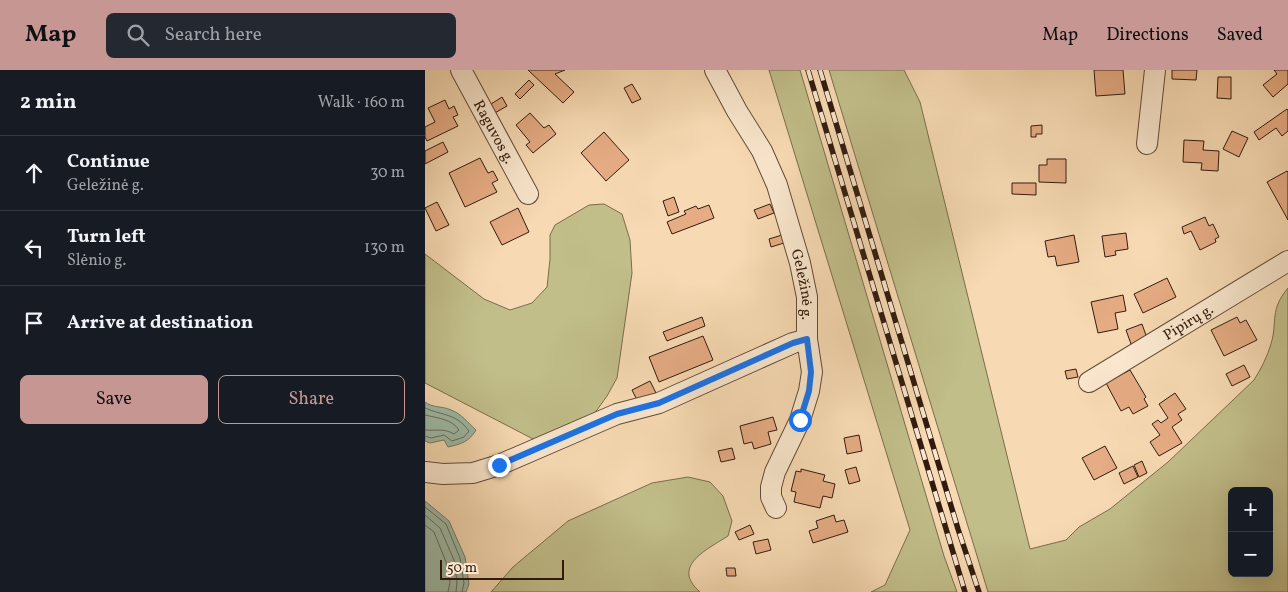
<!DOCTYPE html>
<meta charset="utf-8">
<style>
:root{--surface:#171b24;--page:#242831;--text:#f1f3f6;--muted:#9ea1a6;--line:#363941;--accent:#c59692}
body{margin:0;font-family:Vollkorn,serif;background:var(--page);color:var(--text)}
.controls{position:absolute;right:15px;bottom:15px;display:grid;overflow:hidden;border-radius:8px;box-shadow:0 5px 20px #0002}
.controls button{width:45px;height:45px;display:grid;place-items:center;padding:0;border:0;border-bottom:1px solid var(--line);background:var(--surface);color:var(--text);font:25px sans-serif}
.scale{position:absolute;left:15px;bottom:12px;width:124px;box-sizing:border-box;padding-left:5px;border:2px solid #321b0e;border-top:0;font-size:14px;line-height:18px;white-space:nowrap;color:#321b0e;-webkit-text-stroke:4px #fae7ce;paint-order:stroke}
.stop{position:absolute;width:15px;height:15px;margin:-11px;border:4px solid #1a73e8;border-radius:50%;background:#fff}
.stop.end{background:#1a73e8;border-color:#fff;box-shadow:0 1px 5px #0008}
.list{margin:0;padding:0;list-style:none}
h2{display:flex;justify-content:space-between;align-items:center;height:65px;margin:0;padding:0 20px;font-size:21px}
h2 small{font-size:16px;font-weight:400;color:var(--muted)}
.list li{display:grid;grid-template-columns:32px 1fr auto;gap:15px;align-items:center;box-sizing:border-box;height:75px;padding:0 20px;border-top:1px solid var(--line)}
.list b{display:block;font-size:19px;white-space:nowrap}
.list p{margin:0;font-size:16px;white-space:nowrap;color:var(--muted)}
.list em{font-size:16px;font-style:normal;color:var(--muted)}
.actions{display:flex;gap:10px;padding:15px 20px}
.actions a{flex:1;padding:11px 0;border:1px solid var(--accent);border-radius:8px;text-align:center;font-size:18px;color:var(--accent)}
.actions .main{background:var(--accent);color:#111}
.icon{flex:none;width:28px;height:28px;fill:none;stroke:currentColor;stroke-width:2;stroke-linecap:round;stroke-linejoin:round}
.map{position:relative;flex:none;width:863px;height:522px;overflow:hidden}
header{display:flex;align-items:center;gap:30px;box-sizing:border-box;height:70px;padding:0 25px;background:var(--accent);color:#111}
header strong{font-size:24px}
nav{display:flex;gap:28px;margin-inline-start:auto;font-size:18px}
.search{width:350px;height:45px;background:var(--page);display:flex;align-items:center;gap:12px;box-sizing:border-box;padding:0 18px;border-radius:8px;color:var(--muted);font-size:19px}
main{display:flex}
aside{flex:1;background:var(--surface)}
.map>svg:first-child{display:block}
</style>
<header>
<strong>Map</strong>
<div class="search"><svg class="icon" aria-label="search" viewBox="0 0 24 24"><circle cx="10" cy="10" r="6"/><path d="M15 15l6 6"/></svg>Search here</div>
<nav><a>Map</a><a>Directions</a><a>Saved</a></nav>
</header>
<main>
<aside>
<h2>2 min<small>Walk · 160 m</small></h2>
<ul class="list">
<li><svg class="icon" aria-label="ahead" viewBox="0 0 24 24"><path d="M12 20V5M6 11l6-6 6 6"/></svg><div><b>Continue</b><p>Geležinė g.</p></div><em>30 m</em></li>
<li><svg class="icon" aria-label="left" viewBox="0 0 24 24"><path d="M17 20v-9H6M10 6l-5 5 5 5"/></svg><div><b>Turn left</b><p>Slėnio g.</p></div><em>130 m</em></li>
<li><svg class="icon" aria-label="arrive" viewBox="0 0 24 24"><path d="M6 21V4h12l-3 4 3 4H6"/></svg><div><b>Arrive at destination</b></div></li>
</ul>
<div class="actions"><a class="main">Save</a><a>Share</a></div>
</aside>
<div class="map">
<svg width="863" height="522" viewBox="0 0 863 522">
<rect width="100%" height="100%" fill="#f7dab3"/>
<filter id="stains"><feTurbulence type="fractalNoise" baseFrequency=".004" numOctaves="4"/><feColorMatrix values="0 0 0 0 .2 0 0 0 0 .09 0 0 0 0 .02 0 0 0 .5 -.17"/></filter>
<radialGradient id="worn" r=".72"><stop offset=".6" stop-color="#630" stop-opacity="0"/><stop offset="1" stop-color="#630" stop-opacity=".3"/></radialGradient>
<path fill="#c1be8a" stroke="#7a6c4c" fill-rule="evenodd" d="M344 0H375L519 486 532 522H446L460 515 485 460Z
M404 0H479L495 32 605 479 641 470 654 457 685 439 743 392 829 310C836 299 842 287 846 274 853 250 844 241 863 218V522H563ZM807 421H844V503H807Z
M179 134 197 144 205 170 207 203 192 308 182 326 167 347 110 370 0 313V184L59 229 85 240 107 233 122 217 125 189V165L130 155 164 135Z
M263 407 285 412 298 426 307 451 303 466C283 479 245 496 275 522H66L88 497 143 451 227 413Z"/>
<path fill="#9ebba8" stroke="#737b6a" d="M0 332C7 338 18 336 26 340 37 344 43 353 51 360 44 372 36 374 23 377L19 370 5 373 0 371Z
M0 431 24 451 40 487 44 514 41 522H0Z"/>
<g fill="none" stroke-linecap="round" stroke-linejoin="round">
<path stroke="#686b5b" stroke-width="1" d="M0 338C18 346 31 343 44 361L39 367 27 371 19 365 6 368 0 366
M0 345C12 348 27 349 34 360L29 364C19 358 11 361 0 360
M0 437 21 454 35 488 39 513 37 522
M0 445 15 458 29 490 32 512 31 522
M0 455 9 462 21 492 25 512 23 522"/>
</g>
<path fill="#e6ac84" stroke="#321b0e" d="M103 0H140L130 4 149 22 138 33Z
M669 0H698L700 24 671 26Z
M747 0H772L771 10 747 9Z
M849 0H863V14L848 27 838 15 852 4Z
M793 7H806V29L792 28Z
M104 10 109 15 95 29 90 24Z
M207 14 216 29 207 33 199 18Z
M77 27 82 36 68 44 63 36Z
M20 30 24 39 29 36 33 45 28 47 33 56 2 71 0 67V57L10 52 3 38Z
M862 39 863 41V61L857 66 851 58 834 70 829 62Z
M105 43 119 58 124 55 131 64 108 83 101 75 105 72 91 55Z
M617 55V64H611V67H606V56Z
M807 61 823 68 814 87 798 79Z
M179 62 204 90 181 111 156 83Z
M759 70 779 71 778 80 794 81 793 101 776 100 777 93 758 92Z
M18 72 23 82 0 94V81Z
M55 88 63 103 68 101 73 110 67 113 72 122 40 137 24 103Z
M622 89H641V113L614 112V95H622Z
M862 101 863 102V150L842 112Z
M587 113H611V125L587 124Z
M249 127 254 142 243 146 238 131Z
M12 132 24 155 11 161 0 138Z
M345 134 349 143 333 149 329 140Z
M284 135 289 148 247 164 242 152 261 144 259 141 271 136 273 139Z
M93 138 104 162 77 175 65 152Z
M780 147 784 156 788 154 794 167 790 169 791 172 775 180 766 161 759 164 757 157Z
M701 163 703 179 690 181 691 185 680 187 677 166Z
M357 165 359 173 346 177 344 169Z
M649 165 654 192 632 196 630 186 623 187 620 171Z
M742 208 751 227 718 243 709 224Z
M698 225 701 241 690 243 693 259 673 263 666 232Z
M277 247 280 256 242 271 238 262Z
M812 247 815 253 821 250 832 270 799 286 786 260Z
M717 254 722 268 706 274 701 260Z
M278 266 288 290 234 312 224 287Z
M819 295 825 307 807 316 801 304Z
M651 299 653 307 642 309 640 301Z
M705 300 721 327 719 329 723 336 708 344 704 337 696 341 681 313Z
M225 311 231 323 213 332 207 320Z
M750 323 761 339 753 344 757 350 747 357 757 373 734 386 725 372 735 365 727 354 733 350 736 353 743 348 734 334Z
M348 347 352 360 343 362 346 374 329 379 327 372 319 374 315 356Z
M434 365 437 381 422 384 419 368Z
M680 376 692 398 669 410 657 388Z
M307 378 310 389 296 392 293 381Z
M717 391 722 403 714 407 709 395Z
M708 396 713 407 699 414 694 403Z
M431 397 435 411 424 414 420 400Z
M376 399 400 405 398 411 410 414 407 428 398 426 395 438 369 432 371 422 366 421 371 401 376 402Z
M409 445 411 452 419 450 423 462 388 473 384 461 393 458 391 451Z
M325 455 329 464 314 470 310 462Z
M343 469 346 480 331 484 328 472Z
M301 498H310L311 506H302Z"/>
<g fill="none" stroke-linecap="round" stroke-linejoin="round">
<defs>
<g id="minor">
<path id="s1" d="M36 0 103 124"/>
<path id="s2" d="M290 0 312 41 337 81 352 115 375 193 382 227V269L387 302 384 321 375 350 350 402 346 417V427L351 438"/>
<path d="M722 74 730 0"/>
<path id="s3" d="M664 312 863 191"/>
<path d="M0 402 18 404 48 403 74 395 192 344 234 333 368 273 382 269"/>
</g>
</defs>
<use href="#minor" stroke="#634b37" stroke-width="22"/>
<use href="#minor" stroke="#fae7ce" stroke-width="20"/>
<defs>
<path id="rail" d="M383 0 540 522
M395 0 533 459 554 522"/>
</defs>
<use href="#rail" stroke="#321b0e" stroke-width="5.5"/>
<use href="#rail" stroke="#fae7ce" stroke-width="4" stroke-dasharray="11" stroke-linecap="butt"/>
</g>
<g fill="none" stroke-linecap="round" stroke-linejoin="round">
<path stroke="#1a73e8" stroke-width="6" d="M74 395 192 344 234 333 368 273 382 269 386 302 384 321 375 350"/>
</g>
<g text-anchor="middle" stroke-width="4" stroke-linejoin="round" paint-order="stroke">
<g font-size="15" fill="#321b0e" stroke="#fae7ce">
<text dy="5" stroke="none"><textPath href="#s1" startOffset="70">Raguvos g.</textPath></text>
<text dy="5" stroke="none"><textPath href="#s2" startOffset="234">Geležinė g.</textPath></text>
<text dy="5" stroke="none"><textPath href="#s3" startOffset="116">Pipirų g.</textPath></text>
</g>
</g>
<rect width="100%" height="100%" filter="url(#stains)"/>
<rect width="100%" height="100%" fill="url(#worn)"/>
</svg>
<div class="controls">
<button>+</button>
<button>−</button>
</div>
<div class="scale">50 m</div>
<div class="stop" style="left:375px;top:350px"></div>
<div class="stop end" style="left:74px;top:395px"></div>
</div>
</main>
